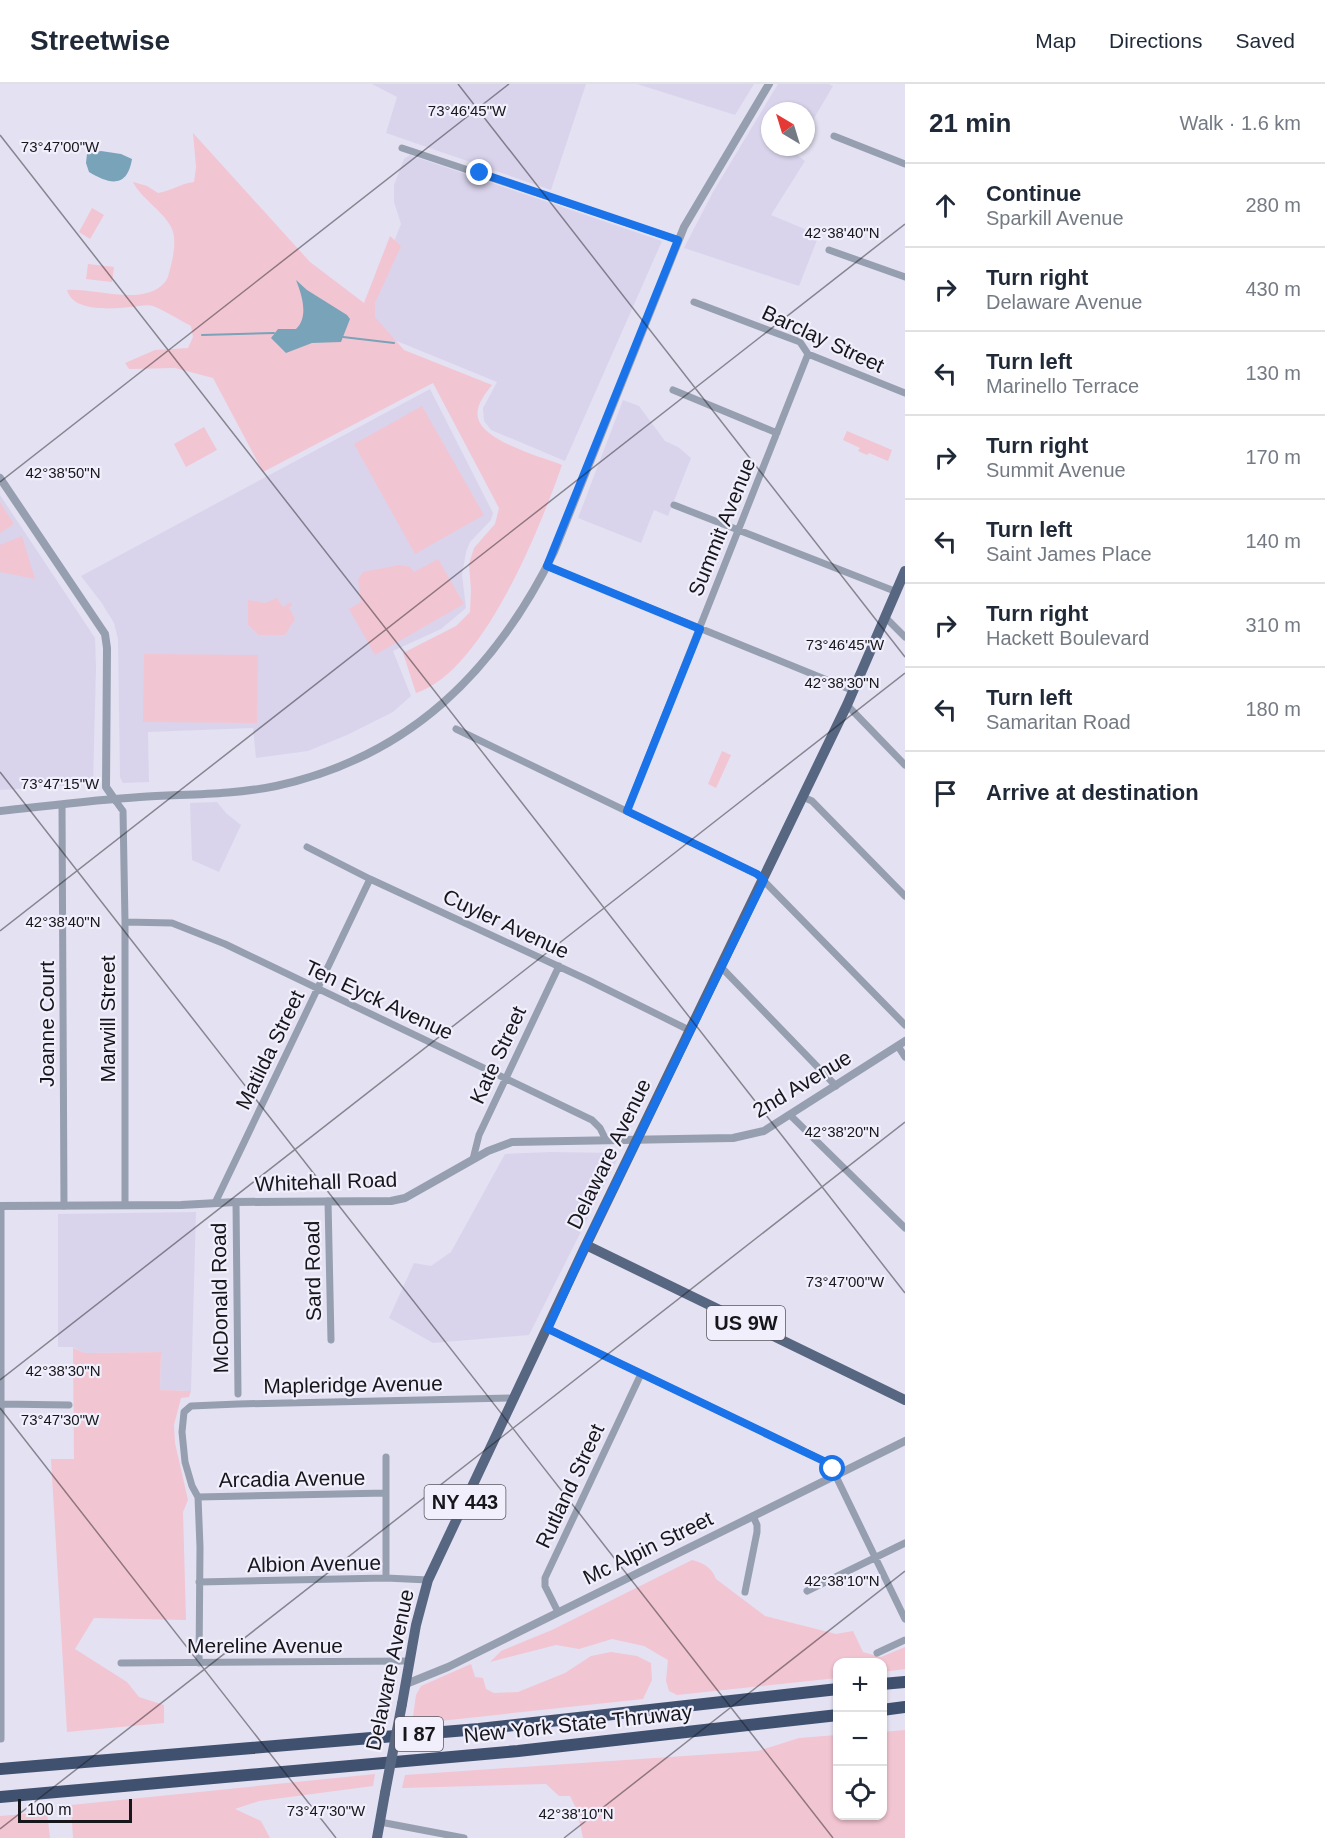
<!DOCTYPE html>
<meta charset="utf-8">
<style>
:root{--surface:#fff;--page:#f2f2f3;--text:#1f2937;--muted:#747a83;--line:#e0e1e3}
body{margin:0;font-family:Helvetica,sans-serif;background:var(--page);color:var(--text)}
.controls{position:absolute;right:18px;bottom:18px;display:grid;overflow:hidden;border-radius:12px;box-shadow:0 2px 4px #0004}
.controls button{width:54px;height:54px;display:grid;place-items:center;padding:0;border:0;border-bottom:2px solid var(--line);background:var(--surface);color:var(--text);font:30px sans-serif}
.compass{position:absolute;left:761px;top:18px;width:54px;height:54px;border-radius:50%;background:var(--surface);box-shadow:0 2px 4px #0004;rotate:322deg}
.scale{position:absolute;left:18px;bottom:15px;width:114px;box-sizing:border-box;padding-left:6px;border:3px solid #17161b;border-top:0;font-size:16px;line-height:21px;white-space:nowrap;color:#17161b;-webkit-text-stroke:4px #f1effc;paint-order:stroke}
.stop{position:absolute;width:18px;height:18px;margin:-14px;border:4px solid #1a73e8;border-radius:50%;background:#fff}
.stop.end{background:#1a73e8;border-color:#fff;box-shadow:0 2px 6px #0008}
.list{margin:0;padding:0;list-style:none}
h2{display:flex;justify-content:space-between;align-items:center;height:78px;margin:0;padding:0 24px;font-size:26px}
h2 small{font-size:20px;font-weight:400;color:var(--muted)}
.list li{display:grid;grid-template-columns:39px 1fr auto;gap:18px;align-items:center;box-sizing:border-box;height:84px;padding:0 24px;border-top:2px solid var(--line)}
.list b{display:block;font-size:22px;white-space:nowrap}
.list p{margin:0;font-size:20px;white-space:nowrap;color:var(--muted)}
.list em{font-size:20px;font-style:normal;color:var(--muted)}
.icon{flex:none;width:33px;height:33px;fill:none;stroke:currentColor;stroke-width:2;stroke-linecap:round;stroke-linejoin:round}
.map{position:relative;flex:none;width:905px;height:1754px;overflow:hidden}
header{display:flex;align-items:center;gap:36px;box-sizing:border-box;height:84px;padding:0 30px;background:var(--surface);border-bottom:2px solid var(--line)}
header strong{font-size:28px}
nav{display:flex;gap:33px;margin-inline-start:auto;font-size:21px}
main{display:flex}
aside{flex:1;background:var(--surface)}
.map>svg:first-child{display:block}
</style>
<header>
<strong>Streetwise</strong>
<nav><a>Map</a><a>Directions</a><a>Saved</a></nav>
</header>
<main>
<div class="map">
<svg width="905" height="1754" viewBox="0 0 905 1754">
<rect width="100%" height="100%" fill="#e4e1f2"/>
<path fill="#d9d4ec" d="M372 0H586L551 106 386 49 397 13Z
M637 0H754L735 31Z
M778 0H829L833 2 806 48V27H770V63H797L794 69 805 77 771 131 819 151 799 202 684 164 713 108Z
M410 71 662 157 565 377 491 346 484 337 483 324 497 298 360 242 401 140 394 118V101L404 75Z
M430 305 493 429 491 436 470 458 466 468 462 491 466 524 441 545 393 567 411 612 393 628 347 651 308 667 256 674 253 644 148 648 149 698 123 699 120 693 118 555 114 539 101 518 81 492Z
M623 316 639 322 665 357 678 363 691 374 668 432 654 426 641 459 578 434Z
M0 411 95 554 96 584 93 700 0 706Z
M217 718 226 729 241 741 219 788 192 776 190 719Z
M551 1068 616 1069 617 1076 529 1251 433 1259 389 1234 414 1179 431 1182 451 1168 505 1070Z
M196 1128 191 1307 160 1306 161 1268 85 1269 72 1263H58V1130Z"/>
<path fill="#f2c5d2" d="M193 49 310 178 364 219 390 152 401 162 375 219V233L404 266 492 301C485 310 475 322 478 334 483 357 541 373 562 381 540 444 483 588 416 609L403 569 456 542 470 528 471 506 469 480 474 464 495 440 499 424 433 299 263 388 213 294 175 284 129 285 125 279 155 266 188 264 193 253 191 242C179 236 166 227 153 222 147 220 137 223 130 223 111 225 73 228 67 206 95 204 145 223 165 198 168 195 169 189 170 185 173 175 176 158 173 148 169 131 140 114 133 98L147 102 158 109C171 107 182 99 194 98L196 83Z
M92 124 104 131 90 155 79 148Z
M88 180 114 183 112 198 86 195Z
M422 322 484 431 415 470 354 360Z
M204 343 217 366 186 383 174 360Z
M847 347 892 366 888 377 869 369 867 371 858 367 860 364 843 356Z
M0 418 14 440 0 449Z
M22 452 35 495 0 488V461Z
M438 475 464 520 375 571 349 525 361 518 358 496 363 488 399 481 410 483 414 488Z
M277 514 283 523 291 518 292 521 289 523 295 535 285 551H259L248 541V516L265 519Z
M144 570 258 571 257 639 143 638Z
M722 667 731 671 716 704 708 700Z
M73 1264 85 1269 161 1268 160 1306 191 1307 189 1313 181 1314 174 1341 175 1359 188 1416 183 1428 186 1536 94 1534 75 1565 127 1598 139 1613 164 1621V1639L67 1648 51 1375H74Z
M692 1476C704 1479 712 1484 716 1495L765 1532 836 1550 853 1547 863 1568 881 1573 905 1563V1585L883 1588 882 1578H838L837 1594 677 1611 669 1607 666 1597 668 1576 644 1562 612 1555 579 1565 556 1561 490 1578 501 1567 552 1546Z
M611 1568 637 1572 651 1579 652 1596 643 1615 412 1640 416 1611 421 1602 471 1580 475 1593 483 1594 486 1605 494 1609 518 1608 565 1589 591 1572Z
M905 1646V1754H583L577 1726 570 1712H559L546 1700 402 1704 405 1691 758 1667 799 1654 837 1651 838 1732H882L883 1648Z
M375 1690 373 1702 259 1717 235 1725 261 1737 270 1754H73L71 1721Z
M47 1728 50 1754H0V1732Z"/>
<path fill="#79a3b8" d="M101 67 121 70 132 75C127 105 109 100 89 88L86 79 87 70Z
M296 196 307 206 347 231 350 235 341 258 312 259 286 269 271 254 278 245H296C309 233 302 211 296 196Z"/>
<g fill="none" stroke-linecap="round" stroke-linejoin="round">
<path stroke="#79a3b8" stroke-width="2" d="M202 251 274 249
M343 253 394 259"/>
<path stroke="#969faf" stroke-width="7" d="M834 52 905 80
M402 64 678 156
M829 166 905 193
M694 218 800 258 808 270 905 309
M673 306 777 349
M674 421 897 508
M547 482 854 607
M886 534 905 553
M847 621 905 681
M456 645 757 790 905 941
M803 713 812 717 905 812
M115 716 123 727 125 838V1121
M62 721 64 1122
M627 727 808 270
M307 763 370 795 588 896 691 947
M125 838 172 839 225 860 592 1036 600 1044 606 1056
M721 883 836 1002
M898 962 905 973
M790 1031 905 1144
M473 1075 479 1051 559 882
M328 1117 331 1256
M236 1118 238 1310
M215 1119 370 795
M548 1245 830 1380 905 1535
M0 1320 69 1321
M198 1413 386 1409
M386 1494V1373
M199 1498 386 1494 428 1496
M807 1507 905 1459
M745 1508 757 1448V1441L753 1432
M558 1528 545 1502V1494L641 1290
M877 1569 905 1556
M121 1579 410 1577
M199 1579 200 1463 198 1413 192 1402 185 1378 182 1348 184 1328 191 1322 238 1320 515 1314
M1 1655V1122
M380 1738 464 1754"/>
<path stroke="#969faf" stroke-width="8" d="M0 394 105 550 107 564 106 703 115 716
M0 727C47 722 94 716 140 713 185 710 232 711 276 702 409 673 495 588 554 468L684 143 769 0
M0 1122 181 1121 236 1118 391 1117 405 1114 488 1067 512 1058 733 1054 764 1047 905 957
M406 1600 448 1583 905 1357"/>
<path stroke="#576681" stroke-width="10" d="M586 1161 905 1316
M402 1620 416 1541 428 1496 586 1161 847 621 905 487
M377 1754 385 1709"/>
<path stroke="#405170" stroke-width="12" d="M882 1600 905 1598
M882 1626 905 1623
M0 1685 479 1645 838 1605
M0 1713 518 1667 838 1631"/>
<path stroke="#576681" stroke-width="10" d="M385 1709 402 1620"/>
</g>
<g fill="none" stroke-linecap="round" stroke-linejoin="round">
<path stroke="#1a73e8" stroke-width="8" d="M480 89 678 156 547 482 700 545 627 727 757 790 764 796 586 1161 548 1245 830 1380 833 1385"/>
</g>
<path fill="none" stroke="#17161b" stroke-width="1.5" stroke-opacity="0.45" d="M458 0 905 573M0 51 905 1209M0 398 509 0M0 688 833 1754M0 847 905 140M0 1296 905 589M0 1324 336 1754M0 1745 905 1038M564 1754 905 1487"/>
<g text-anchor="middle" stroke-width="4.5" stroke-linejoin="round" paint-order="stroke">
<g fill="#f1effc" stroke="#58575e" stroke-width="1.5">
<rect x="707" y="1222" width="78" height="34" rx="4.5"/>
<rect x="424.5" y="1401" width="81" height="34" rx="4.5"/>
<rect x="395" y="1633" width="48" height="34" rx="4.5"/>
</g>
<g font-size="20" font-weight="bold" fill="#17161b">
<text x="746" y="1246">US 9W</text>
<text x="465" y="1425">NY 443</text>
<text x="419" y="1657">I 87</text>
</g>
<g font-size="21" fill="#17161b" stroke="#f1effc">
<text transform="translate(823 255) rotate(25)" y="7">Barclay Street</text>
<text transform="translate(722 443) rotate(-68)" y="7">Summit Avenue</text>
<text transform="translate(506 840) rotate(25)" y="7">Cuyler Avenue</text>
<text transform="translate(379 916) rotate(25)" y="7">Ten Eyck Avenue</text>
<text transform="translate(108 935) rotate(-90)" y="7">Marwill Street</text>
<text transform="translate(47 940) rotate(-90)" y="7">Joanne Court</text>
<text transform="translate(270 966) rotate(-64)" y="7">Matilda Street</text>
<text transform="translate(498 971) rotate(-65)" y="7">Kate Street</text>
<text transform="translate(802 1000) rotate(-31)" y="7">2nd Avenue</text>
<text transform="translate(609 1070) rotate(-64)" y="7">Delaware Avenue</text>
<text transform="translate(326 1098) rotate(-2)" y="7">Whitehall Road</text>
<text transform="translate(313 1187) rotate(-91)" y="7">Sard Road</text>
<text transform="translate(220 1214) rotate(-91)" y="7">McDonald Road</text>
<text transform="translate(353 1301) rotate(-1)" y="7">Mapleridge Avenue</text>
<text transform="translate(292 1395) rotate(-1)" y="7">Arcadia Avenue</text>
<text transform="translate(570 1402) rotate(-65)" y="7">Rutland Street</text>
<text transform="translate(648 1464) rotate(-26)" y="7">Mc Alpin Street</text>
<text transform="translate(314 1480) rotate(-1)" y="7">Albion Avenue</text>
<text x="265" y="1569">Mereline Avenue</text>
<text transform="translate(390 1586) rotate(-78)" y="7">Delaware Avenue</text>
<text transform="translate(578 1640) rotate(-6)" y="7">New York State Thruway</text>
</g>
</g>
<g font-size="15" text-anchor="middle" fill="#17161b" stroke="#f1effc" stroke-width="4.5" stroke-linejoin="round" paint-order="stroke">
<text x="467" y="32">73°46'45"W</text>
<text x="60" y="68">73°47'00"W</text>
<text x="842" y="154">42°38'40"N</text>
<text x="63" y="394">42°38'50"N</text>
<text x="845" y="566">73°46'45"W</text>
<text x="842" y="604">42°38'30"N</text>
<text x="60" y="705">73°47'15"W</text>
<text x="63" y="843">42°38'40"N</text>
<text x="842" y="1053">42°38'20"N</text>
<text x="845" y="1203">73°47'00"W</text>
<text x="63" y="1292">42°38'30"N</text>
<text x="60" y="1341">73°47'30"W</text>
<text x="842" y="1502">42°38'10"N</text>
<text x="326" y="1732">73°47'30"W</text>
<text x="576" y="1735">42°38'10"N</text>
</g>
</svg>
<div class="controls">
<button>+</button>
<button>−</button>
<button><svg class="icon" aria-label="locate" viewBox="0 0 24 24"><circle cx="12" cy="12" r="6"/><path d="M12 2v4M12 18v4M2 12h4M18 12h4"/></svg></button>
</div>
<svg class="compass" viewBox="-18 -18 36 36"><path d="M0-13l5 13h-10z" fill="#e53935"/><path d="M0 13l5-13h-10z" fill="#747a83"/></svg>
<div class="scale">100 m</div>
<div class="stop" style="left:833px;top:1385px"></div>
<div class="stop end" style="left:480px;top:89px"></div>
</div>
<aside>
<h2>21 min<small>Walk · 1.6 km</small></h2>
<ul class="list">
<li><svg class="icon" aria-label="ahead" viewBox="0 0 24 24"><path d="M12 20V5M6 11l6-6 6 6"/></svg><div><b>Continue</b><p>Sparkill Avenue</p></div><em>280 m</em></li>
<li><svg class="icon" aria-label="right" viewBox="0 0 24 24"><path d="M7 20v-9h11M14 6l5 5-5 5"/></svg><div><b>Turn right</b><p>Delaware Avenue</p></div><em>430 m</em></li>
<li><svg class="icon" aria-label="left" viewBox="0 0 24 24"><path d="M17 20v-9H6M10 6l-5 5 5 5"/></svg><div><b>Turn left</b><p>Marinello Terrace</p></div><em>130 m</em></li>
<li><svg class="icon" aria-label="right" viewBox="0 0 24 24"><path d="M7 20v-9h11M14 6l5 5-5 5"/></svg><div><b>Turn right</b><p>Summit Avenue</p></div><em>170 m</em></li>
<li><svg class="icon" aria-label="left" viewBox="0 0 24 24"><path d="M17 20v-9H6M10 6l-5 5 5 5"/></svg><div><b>Turn left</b><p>Saint James Place</p></div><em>140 m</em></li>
<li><svg class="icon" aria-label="right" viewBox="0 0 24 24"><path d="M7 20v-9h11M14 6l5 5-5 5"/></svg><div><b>Turn right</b><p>Hackett Boulevard</p></div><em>310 m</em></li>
<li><svg class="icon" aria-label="left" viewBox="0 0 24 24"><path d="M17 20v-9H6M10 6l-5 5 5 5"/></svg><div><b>Turn left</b><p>Samaritan Road</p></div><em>180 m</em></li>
<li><svg class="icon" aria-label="arrive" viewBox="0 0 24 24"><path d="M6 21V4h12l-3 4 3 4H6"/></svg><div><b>Arrive at destination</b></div></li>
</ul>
</aside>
</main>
